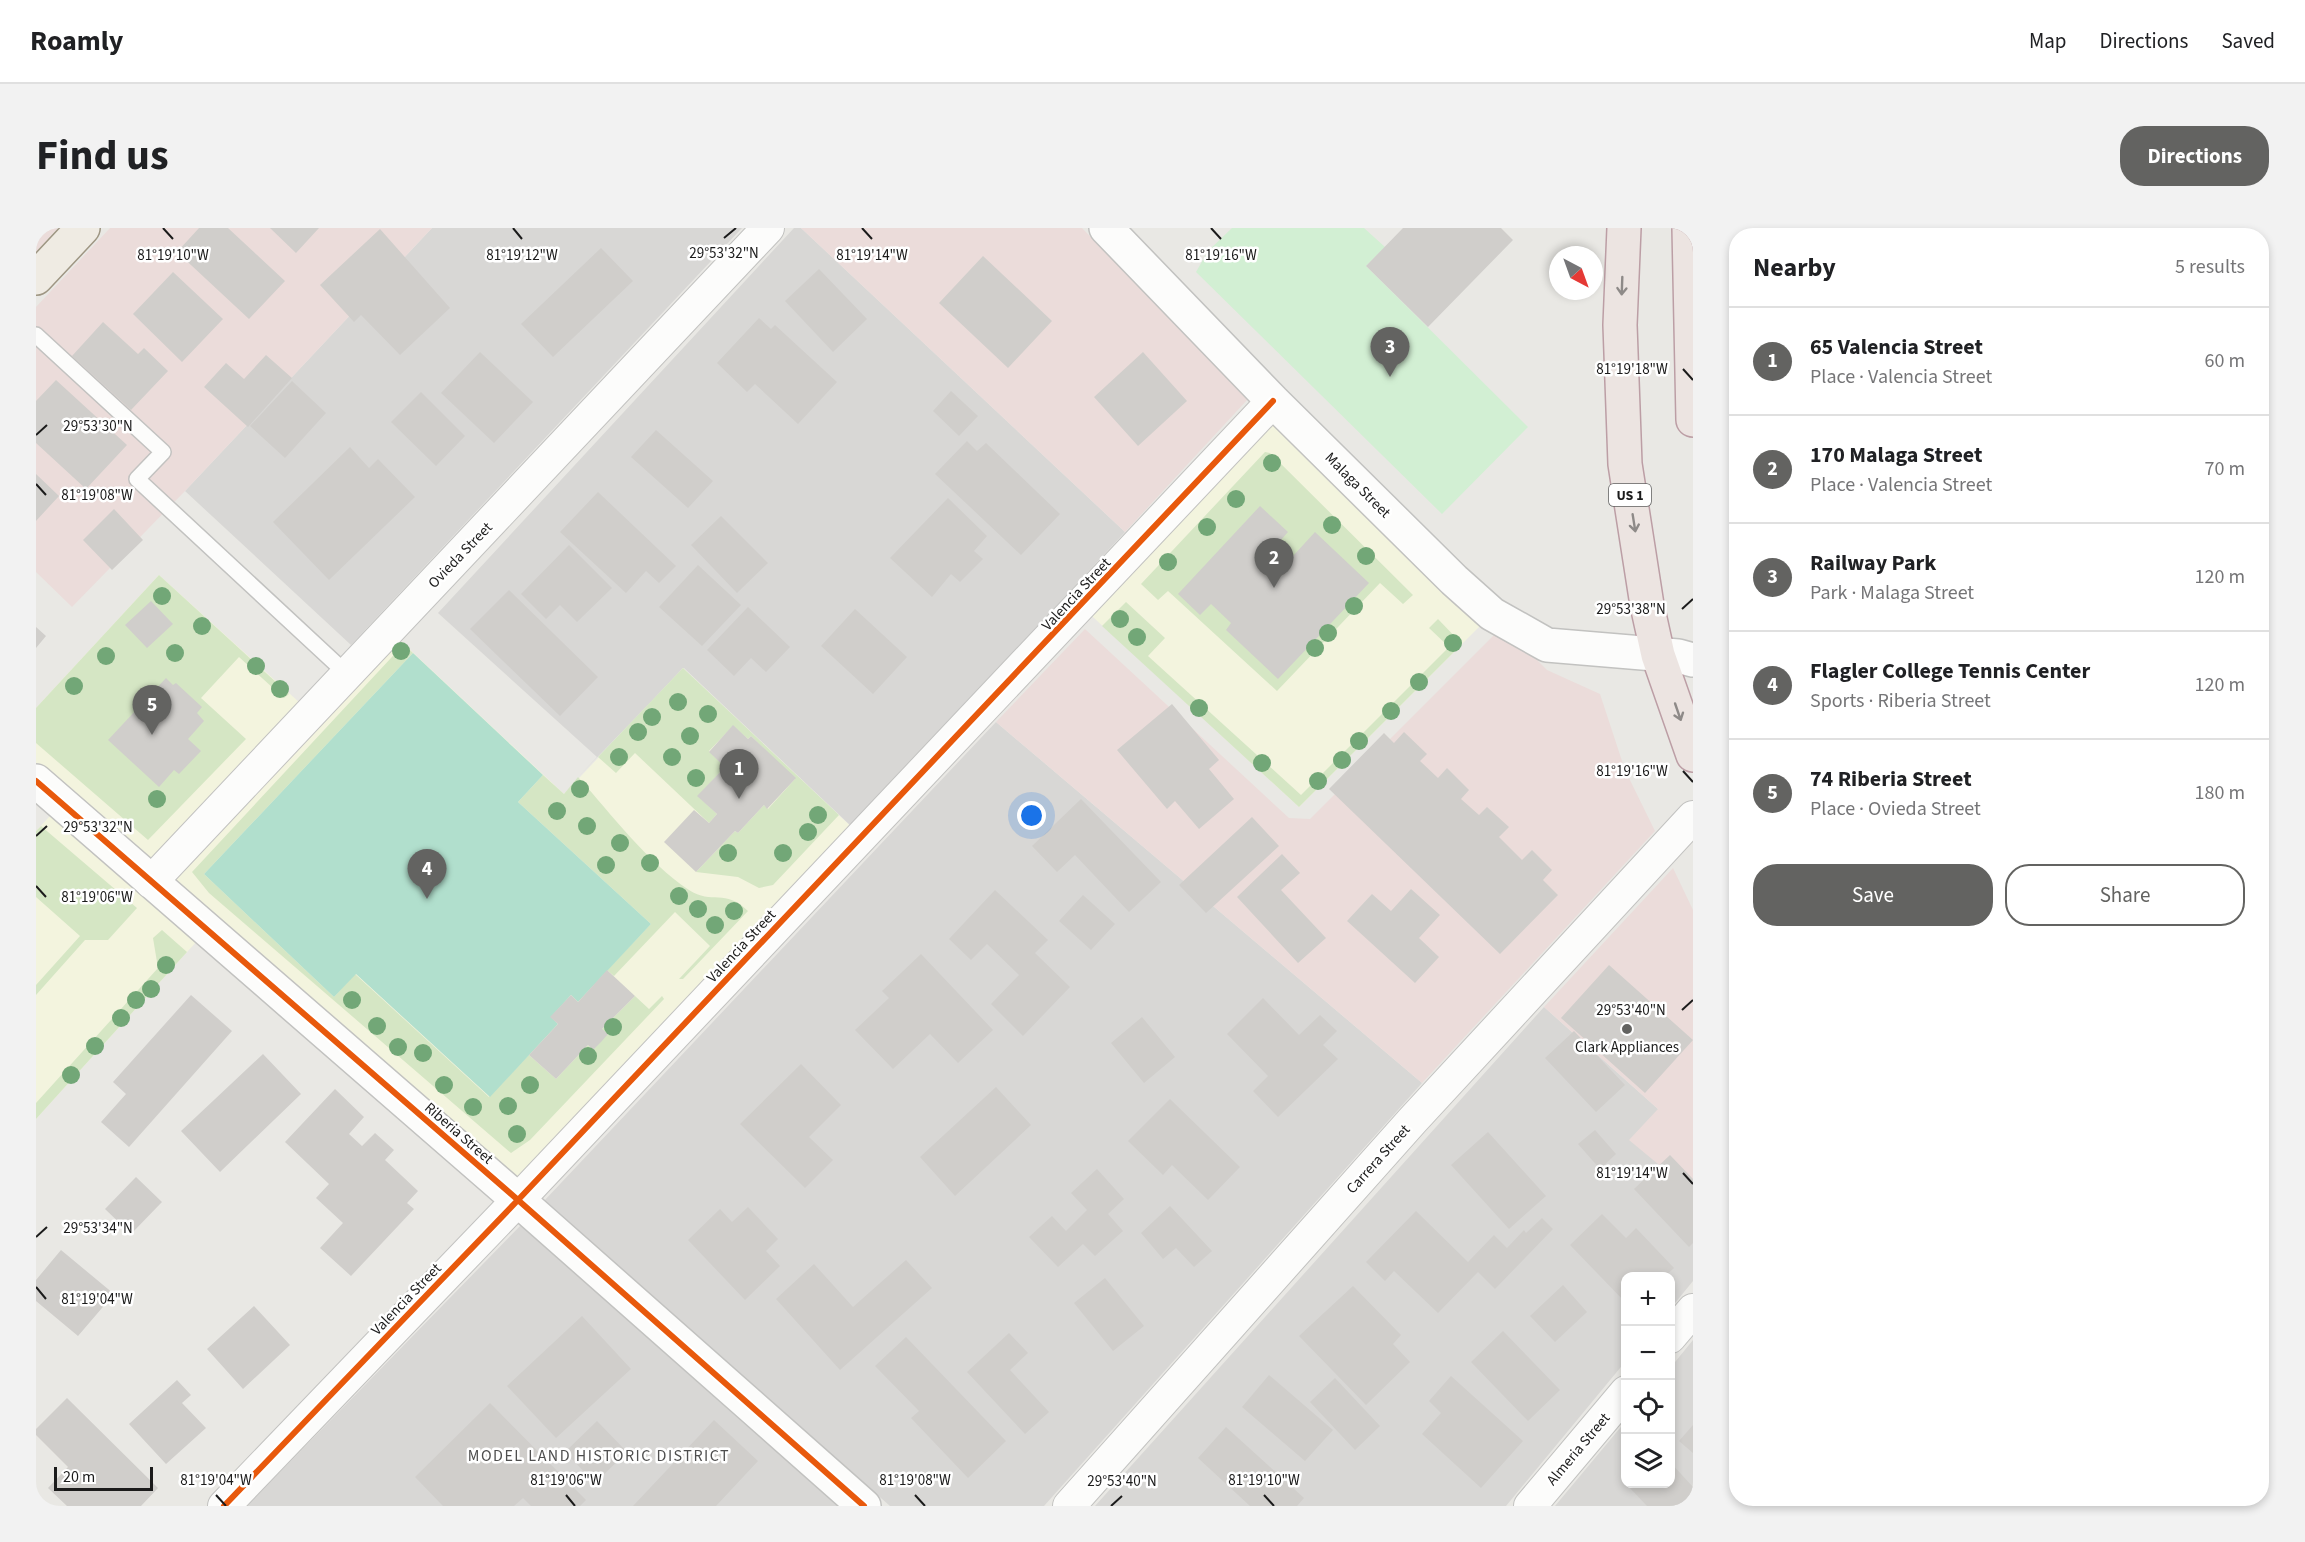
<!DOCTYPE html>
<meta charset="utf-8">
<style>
:root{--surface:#fff;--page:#f2f2f2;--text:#202124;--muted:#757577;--line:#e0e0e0;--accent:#636361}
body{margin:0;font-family:"Source Sans 3",sans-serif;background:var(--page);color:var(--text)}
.controls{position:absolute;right:18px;bottom:18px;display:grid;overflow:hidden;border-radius:12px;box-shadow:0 3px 9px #0003}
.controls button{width:54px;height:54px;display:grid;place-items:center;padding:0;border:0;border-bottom:2px solid var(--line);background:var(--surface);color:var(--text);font:30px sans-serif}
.compass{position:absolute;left:1513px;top:18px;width:54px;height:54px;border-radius:50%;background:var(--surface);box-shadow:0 3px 9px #0003;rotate:139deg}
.scale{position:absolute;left:18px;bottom:15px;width:99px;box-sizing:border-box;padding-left:6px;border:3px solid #1b1b1b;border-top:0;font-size:16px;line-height:21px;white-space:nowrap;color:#1b1b1b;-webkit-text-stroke:4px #fff;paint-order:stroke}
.you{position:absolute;left:996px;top:588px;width:21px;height:21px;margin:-15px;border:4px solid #fff;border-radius:50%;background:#1a73e8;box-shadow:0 0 0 9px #1a73e833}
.badge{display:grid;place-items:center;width:39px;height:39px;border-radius:50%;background:var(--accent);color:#fff;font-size:20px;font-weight:700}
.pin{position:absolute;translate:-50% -50px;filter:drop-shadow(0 2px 3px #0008)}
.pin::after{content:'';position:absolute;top:32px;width:21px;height:18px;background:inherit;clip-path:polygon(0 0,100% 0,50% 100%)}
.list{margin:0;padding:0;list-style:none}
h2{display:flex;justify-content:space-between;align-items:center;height:78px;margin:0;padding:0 24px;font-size:26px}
h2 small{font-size:20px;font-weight:400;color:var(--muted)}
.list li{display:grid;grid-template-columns:39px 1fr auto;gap:18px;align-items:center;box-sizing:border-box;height:108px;padding:0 24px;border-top:2px solid var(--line)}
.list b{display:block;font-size:22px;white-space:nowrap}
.list p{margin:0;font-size:20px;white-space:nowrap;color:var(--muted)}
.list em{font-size:20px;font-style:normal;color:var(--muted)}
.actions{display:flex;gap:12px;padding:18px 24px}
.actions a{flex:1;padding:14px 0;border:2px solid var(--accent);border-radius:24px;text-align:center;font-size:21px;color:var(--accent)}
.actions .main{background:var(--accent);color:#fff}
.icon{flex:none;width:33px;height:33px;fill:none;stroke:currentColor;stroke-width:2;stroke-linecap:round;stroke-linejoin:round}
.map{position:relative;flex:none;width:1657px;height:1278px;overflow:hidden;border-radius:24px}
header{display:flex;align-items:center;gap:36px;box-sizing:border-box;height:84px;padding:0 30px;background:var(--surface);border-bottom:2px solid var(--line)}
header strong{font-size:28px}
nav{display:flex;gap:33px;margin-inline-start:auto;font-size:21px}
.intro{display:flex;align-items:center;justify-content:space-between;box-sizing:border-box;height:144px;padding:0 36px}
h1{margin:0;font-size:42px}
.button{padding:15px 27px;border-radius:24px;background:var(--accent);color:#fff;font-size:21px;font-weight:700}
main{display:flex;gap:36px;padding:0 36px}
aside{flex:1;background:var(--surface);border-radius:24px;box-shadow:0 3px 9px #0003}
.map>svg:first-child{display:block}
</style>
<header>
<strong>Roamly</strong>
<nav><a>Map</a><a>Directions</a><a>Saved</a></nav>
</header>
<div class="intro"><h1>Find us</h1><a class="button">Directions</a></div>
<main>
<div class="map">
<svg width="1657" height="1278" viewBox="0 0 1657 1278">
<rect width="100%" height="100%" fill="#e9e8e4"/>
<path fill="#d8d7d5" d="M396 0H706L315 417 149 263Z
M758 0H765L1089 304 815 598 648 440 542 549 561 529 402 385Z
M960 494 1386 855 1008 1278H854L508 973Z
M1508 779 1622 881 1657 965V1053L1635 1080 1634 1048H1590L1589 1134 1470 1278H1059Z
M485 997 706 1194 803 1278H211Z
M1657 1112V1278H1519L1589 1194 1590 1256H1634L1635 1139Z"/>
<path fill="#ebdcda" d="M0 0H22L0 24Z
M74 0H396L149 263 36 379 0 344V79Z
M765 0H1046L1212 171 1089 304Z
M1049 401 1253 590 1274 591 1458 407 1500 431 1511 442 1564 466 1589 542 1619 603 1386 855 960 494Z
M1637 640 1657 682V965L1593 912 1622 881 1508 779Z"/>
<path fill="#f3f4de" d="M1237 173 1456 386 1263 579 1045 378Z
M123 347 275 485 353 402 528 566 647 440 825 608 482 972 171 702 0 891V603L25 576 0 553V480Z"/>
<path fill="#d5e6c4" d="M1229 224 1234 225 1377 367 1367 376 1344 355 1241 463 1132 363 1122 372 1105 356Z
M123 347 253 466 248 470 203 429 165 470 210 511 112 612 0 515V480Z
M1090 374 1129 410 1112 428 1265 567 1413 419 1393 400 1402 391 1426 416 1263 579 1066 398Z
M368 416 377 425 168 646 298 769 319 746 453 869 493 827 520 851 552 817 557 822 566 801 599 768 613 781 626 768 628 771 494 912 475 925 173 665 156 644Z
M647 440 803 587 737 657 723 660 702 649 660 644 699 603 702 605 728 577 732 581 759 551 715 508 712 511 697 498 673 523 689 539 662 568 681 586 673 595 599 525 580 545 562 529Z
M507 547 528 566 542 549C577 588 610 633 653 662 676 677 689 660 712 683L647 751H643L674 718 639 684 578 748 571 742 615 696 482 574Z
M5 598 101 680 72 712H49L0 767V757L44 708 0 669V603Z
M126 702 151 724 0 891V875L122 740 117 710Z"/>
<path fill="#d2efd3" d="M1196 0H1328L1349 19 1330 38 1492 199 1406 286 1160 44 1172 23Z"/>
<path fill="#b1dfcd" d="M377 425 507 547 482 574 615 696 542 774 535 767 515 789 522 796 454 869 320 746 298 769 168 646Z"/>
<path fill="#d0cecb" d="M163 0H192L249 53 213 91 141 24Z
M234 0H283L260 25Z
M1367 0H1465L1477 12 1392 99 1330 38Z
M344 1 414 80 364 127 325 87 318 94 284 57Z
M565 20 597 53 517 129 485 96Z
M947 28 1016 93 972 140 903 75Z
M783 41 831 91 797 124 749 73Z
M137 44 187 91 146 134 97 86Z
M723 90 735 101 739 97 801 154 762 196 719 156 711 164 681 135Z
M67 94 102 126 108 120 132 143 95 182 36 128Z
M444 124 497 174 458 215 405 165Z
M1107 124 1151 173 1102 218 1058 169Z
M230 127 256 150 212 199 168 159 190 135 208 151Z
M20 152 91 217 50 261 0 215V173Z
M256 153 290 185 249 230 214 198Z
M915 163 942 188 923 208 897 183Z
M385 164 429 208 400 238 355 194Z
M620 202 677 253 652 280 595 229Z
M931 213 941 223 950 215 1024 286 985 327 899 246Z
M314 219 333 240 342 231 379 269 293 352 237 294Z
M0 246 23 268 0 293Z
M562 264 640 338 623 355 610 343 590 365 524 304Z
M912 270 951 308 938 323 947 331 924 354 915 346 896 369 854 330Z
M1224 278 1252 304 1243 314 1257 328 1279 304 1333 355 1242 451 1190 402 1195 395 1175 376 1164 387 1142 366Z
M78 281 107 312 76 342 47 312Z
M685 288 732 335 701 365 655 317Z
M533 317 576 360 541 394 524 377 510 391 485 366Z
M662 337 705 377 666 418 623 379Z
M473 362 562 449 524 488 434 401Z
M115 373 137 396 111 420 89 397Z
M712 379 754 419 730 444 715 430 698 448 671 422Z
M819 381 871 429 837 466 785 418Z
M0 399 10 408 0 420Z
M130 450 137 457 140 455 166 479 161 485 168 493 152 511 165 523 143 546 138 542 123 559 72 512Z
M1136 476 1183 532 1173 541 1198 571 1163 601 1139 573 1131 581 1081 522Z
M697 497 712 511 715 508 760 550 731 581 728 577 702 605 699 603 660 644 628 614 658 582 673 595 681 586 661 568 689 539 673 524Z
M1368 504 1391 526 1384 533 1402 550 1411 540 1433 562 1425 571 1443 587 1451 579 1473 599 1463 609 1486 632 1496 622 1516 642 1507 652 1522 667 1464 726 1293 561 1348 505 1358 515Z
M1045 571 1125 654 1093 684 1039 627 1021 644 996 618Z
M1216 589 1243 618 1170 685 1143 657Z
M1246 626 1264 645 1245 662 1290 710 1262 735 1201 669Z
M1375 661 1404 687 1383 710 1403 729 1379 755 1311 693 1336 666 1355 683Z
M959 662 1012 712 999 725 1034 759 987 808 955 776 983 747 951 716 935 732 913 711Z
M1047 667 1079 696 1055 722 1023 693Z
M885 726 957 802 922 835 894 806 857 841 819 802 853 770 846 763Z
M1573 737 1657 812 1609 865 1525 790Z
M571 742 599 768 566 801 572 806 565 814 557 822 552 817 520 851 493 827 522 796 514 789 535 767 542 774Z
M155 767 196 803 93 919 65 894 90 866 77 854Z
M1227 770 1263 807 1284 787 1301 803 1287 817 1302 831 1242 889 1217 863 1232 848 1191 806Z
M1106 789 1139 829 1108 855 1075 815Z
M1538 803 1589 857 1560 884 1509 830Z
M227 826 265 866 184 944 145 903Z
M765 836 805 877 773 909 797 932 769 960 704 896Z
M960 859 995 897 919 968 884 929Z
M299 861 328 889 313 906 326 918 339 905 358 922 349 932 382 963 371 975 378 981 315 1048 284 1020 307 995 280 970 293 956 249 914Z
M1134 871 1204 939 1172 972 1136 937 1127 947 1092 913Z
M1559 902 1580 926 1564 941 1542 916Z
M1452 904 1510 968 1473 1001 1415 937Z
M1634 927 1657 951V1015L1653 1019 1598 961Z
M1061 941 1088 971 1072 986 1087 1003 1059 1028 1047 1016 1022 1039 993 1009 1016 988 1030 1003 1051 982 1035 965Z
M100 949 126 974 95 1006 69 981Z
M1134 978 1176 1023 1158 1039 1140 1020 1127 1031 1105 1005Z
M712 979 742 1011 730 1023 744 1038 709 1072 652 1012 684 981 696 994Z
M1380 983 1432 1034 1458 1007 1471 1020 1488 1002 1490 1005 1506 990 1517 1001 1459 1061 1442 1044 1402 1085 1358 1043 1349 1053 1330 1034Z
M1566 986 1590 1010 1600 1000 1638 1040 1629 1048H1590V1075L1534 1017Z
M25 1022 78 1066 42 1108 0 1073V1052Z
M870 1032 896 1060 804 1142 740 1071 778 1036 817 1079Z
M1069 1050 1108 1098 1077 1123 1038 1075Z
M1527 1057 1551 1084 1519 1114 1494 1088Z
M1317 1058 1365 1107 1357 1116 1374 1134 1330 1177 1263 1108Z
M218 1078 254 1117 207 1161 171 1121Z
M546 1088 595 1141 520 1210 471 1158Z
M1467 1103 1524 1162 1492 1193 1435 1134Z
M973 1105 992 1125 974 1142 1013 1184 989 1206 931 1144Z
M870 1109 970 1213 932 1250 875 1190 883 1183 839 1138Z
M1233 1147 1297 1202 1269 1233 1206 1179Z
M1415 1148 1487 1213 1445 1260 1386 1206 1405 1185 1393 1173Z
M1299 1150 1344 1198 1319 1222 1274 1174Z
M141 1152 155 1167 146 1175 170 1200 130 1236 93 1196Z
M31 1170 122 1260 105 1278H31L12 1260 32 1239 0 1207V1201Z
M454 1175 550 1272 544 1278H495L487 1270 478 1278H407L379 1249Z
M678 1192 722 1233 680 1278H597Z
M561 1193 591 1224 559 1255 529 1224Z
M1657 1197V1225L1643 1213Z
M1190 1199 1268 1270 1261 1278H1214L1162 1230Z
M1634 1234 1657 1259V1278H1611L1591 1257 1634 1256Z"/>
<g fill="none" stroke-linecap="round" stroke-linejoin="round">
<defs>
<path id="service" d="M0 107 127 224 101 251 311 446"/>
<path id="minor" d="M115 654 732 0
M1634 1109 1657 1082
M188 1278 482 972 1237 173
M1033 1278 1376 893 1657 589
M1494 1278 1590 1164"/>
<path id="tertiary" d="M1070 0 1237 173 1418 352 1456 386 1511 417 1642 428 1657 432
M0 553 482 972 828 1278"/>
<path id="primary" d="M0 50 47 0"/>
<path id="trunk" d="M1588 0 1584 97 1589 236 1611 377 1622 427 1657 527
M1653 0 1657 192"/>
</defs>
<use href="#service" stroke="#c2c2c0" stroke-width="18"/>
<use href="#minor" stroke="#c2c2c0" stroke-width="34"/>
<use href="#tertiary" stroke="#c2c2c0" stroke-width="36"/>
<use href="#primary" stroke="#9e9683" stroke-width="36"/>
<use href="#trunk" stroke="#bc9ea5" stroke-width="36"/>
<use href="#service" stroke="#fcfcfb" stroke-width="15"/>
<use href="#minor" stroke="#fcfcfb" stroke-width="32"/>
<use href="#tertiary" stroke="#fcfcfb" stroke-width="33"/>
<use href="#primary" stroke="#efebe3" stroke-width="33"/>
<use href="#trunk" stroke="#ece4e1" stroke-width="33"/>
<defs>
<path id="cycleway" d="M0 553 482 972 828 1278
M188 1278 482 972 1237 173"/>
</defs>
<use href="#cycleway" stroke="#fff" stroke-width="10"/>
<use href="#cycleway" stroke="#e8590c" stroke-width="6"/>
</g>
<g fill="#72a777">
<circle cx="1236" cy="235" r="9"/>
<circle cx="1200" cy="271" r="9"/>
<circle cx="1296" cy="297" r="9"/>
<circle cx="1171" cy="299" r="9"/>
<circle cx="1330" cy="328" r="9"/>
<circle cx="1132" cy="334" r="9"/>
<circle cx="126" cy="368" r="9"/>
<circle cx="1318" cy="378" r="9"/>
<circle cx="1084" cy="391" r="9"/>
<circle cx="166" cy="398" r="9"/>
<circle cx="1292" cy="405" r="9"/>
<circle cx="1101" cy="409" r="9"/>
<circle cx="1417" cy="415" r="9"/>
<circle cx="1279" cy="420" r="9"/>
<circle cx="365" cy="423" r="9"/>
<circle cx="139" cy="425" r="9"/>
<circle cx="70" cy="428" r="9"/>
<circle cx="220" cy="438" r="9"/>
<circle cx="1383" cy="454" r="9"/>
<circle cx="38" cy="458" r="9"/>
<circle cx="244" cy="461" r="9"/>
<circle cx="642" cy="474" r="9"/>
<circle cx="1163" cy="480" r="9"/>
<circle cx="1355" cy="483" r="9"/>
<circle cx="672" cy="486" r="9"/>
<circle cx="616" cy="489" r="9"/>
<circle cx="602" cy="504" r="9"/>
<circle cx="654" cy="508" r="9"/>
<circle cx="1323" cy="513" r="9"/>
<circle cx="583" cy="529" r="9"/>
<circle cx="636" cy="529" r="9"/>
<circle cx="1306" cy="532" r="9"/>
<circle cx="1226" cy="535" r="9"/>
<circle cx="660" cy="550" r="9"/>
<circle cx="1282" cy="553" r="9"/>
<circle cx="544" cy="561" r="9"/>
<circle cx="121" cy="571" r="9"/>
<circle cx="521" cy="583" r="9"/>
<circle cx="782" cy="587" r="9"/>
<circle cx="551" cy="598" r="9"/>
<circle cx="772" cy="604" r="9"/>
<circle cx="584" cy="615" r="9"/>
<circle cx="692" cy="625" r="9"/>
<circle cx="747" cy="625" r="9"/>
<circle cx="614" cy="635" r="9"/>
<circle cx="570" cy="637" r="9"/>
<circle cx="643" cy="668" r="9"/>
<circle cx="662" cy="681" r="9"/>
<circle cx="698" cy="683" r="9"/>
<circle cx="679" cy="697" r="9"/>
<circle cx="130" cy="737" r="9"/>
<circle cx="115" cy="761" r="9"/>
<circle cx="100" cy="772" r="9"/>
<circle cx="316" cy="772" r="9"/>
<circle cx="85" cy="790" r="9"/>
<circle cx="341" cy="798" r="9"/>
<circle cx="577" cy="799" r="9"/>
<circle cx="59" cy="818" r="9"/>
<circle cx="362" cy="819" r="9"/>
<circle cx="387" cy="825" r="9"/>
<circle cx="552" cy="828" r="9"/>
<circle cx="35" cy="847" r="9"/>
<circle cx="408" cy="857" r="9"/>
<circle cx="494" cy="857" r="9"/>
<circle cx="472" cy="878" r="9"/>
<circle cx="437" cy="879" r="9"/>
<circle cx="481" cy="906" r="9"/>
</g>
<defs><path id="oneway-shaft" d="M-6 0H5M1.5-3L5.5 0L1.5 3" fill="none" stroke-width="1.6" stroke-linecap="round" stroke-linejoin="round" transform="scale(1.5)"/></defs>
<g stroke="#8e8a88">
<use href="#oneway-shaft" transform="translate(1586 58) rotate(92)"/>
<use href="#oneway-shaft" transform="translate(1598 295) rotate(81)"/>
<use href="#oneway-shaft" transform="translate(1642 484) rotate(71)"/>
</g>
<path fill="none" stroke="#1b1b1b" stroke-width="2" d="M127 0 137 11M477 0 486 11M826 0 836 11M1175 0 1185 11M688 10 700 0M1647 141 1657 152M0 207 11 197M0 256 10 267M1646 381 1657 371M1647 543 1657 554M0 608 11 598M0 658 10 669M1646 782 1657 772M1647 945 1657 956M0 1009 11 999M0 1059 10 1071M180 1267 190 1278M530 1267 539 1278M879 1267 889 1278M1228 1267 1238 1278M1075 1278 1086 1268"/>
<circle fill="#636361" stroke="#fff" stroke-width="2" cx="1591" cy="801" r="6"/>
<g text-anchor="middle" stroke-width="5" stroke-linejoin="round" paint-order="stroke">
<rect fill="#fff" stroke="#5f5f5f" stroke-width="1.5" x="1573" y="256" width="42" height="22" rx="4.5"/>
<g font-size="14" font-weight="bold" fill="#1b1b1b">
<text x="1594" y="272">US 1</text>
</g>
<g font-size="15" fill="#1b1b1b" stroke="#fff">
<text transform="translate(1322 257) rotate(45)" y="5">Malaga Street</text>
<text transform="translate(424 327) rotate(-46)" y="5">Ovieda Street</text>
<text transform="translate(1040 366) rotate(-47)" y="5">Valencia Street</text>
<text transform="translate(705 718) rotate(-47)" y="5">Valencia Street</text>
<text transform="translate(423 905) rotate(41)" y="5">Riberia Street</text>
<text transform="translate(1342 931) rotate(-48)" y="5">Carrera Street</text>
<text transform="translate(370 1071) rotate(-46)" y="5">Valencia Street</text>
<text transform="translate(1542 1221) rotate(-50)" y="5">Almeria Street</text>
</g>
<g font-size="15" fill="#1b1b1b" stroke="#fff">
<text x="1591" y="824">Clark Appliances</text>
</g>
<g font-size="16" letter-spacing="1.5" fill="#4e4e4e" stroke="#fff">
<text x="563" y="1233">MODEL LAND HISTORIC DISTRICT</text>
</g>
</g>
<g font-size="15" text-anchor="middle" fill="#1b1b1b" stroke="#fff" stroke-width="5" stroke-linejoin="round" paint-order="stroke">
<text x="688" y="30">29°53'32"N</text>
<text x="137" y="32">81°19'10"W</text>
<text x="486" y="32">81°19'12"W</text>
<text x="836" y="32">81°19'14"W</text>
<text x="1185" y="32">81°19'16"W</text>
<text x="1596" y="146">81°19'18"W</text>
<text x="62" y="203">29°53'30"N</text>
<text x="61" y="272">81°19'08"W</text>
<text x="1595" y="386">29°53'38"N</text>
<text x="1596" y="548">81°19'16"W</text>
<text x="62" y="604">29°53'32"N</text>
<text x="61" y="674">81°19'06"W</text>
<text x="1595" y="787">29°53'40"N</text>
<text x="1596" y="950">81°19'14"W</text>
<text x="62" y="1005">29°53'34"N</text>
<text x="61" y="1076">81°19'04"W</text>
<text x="180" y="1257">81°19'04"W</text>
<text x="530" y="1257">81°19'06"W</text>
<text x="879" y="1257">81°19'08"W</text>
<text x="1228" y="1257">81°19'10"W</text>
<text x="1086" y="1258">29°53'40"N</text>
</g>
</svg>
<div class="controls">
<button>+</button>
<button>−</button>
<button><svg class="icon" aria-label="locate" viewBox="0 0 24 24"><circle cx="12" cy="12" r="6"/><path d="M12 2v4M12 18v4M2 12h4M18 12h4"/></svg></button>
<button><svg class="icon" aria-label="layers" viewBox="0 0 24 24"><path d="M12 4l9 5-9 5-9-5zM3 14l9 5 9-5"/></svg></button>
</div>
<svg class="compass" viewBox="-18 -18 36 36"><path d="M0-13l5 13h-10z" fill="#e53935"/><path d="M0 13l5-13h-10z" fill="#757577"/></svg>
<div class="scale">20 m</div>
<div class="you"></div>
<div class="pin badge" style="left:703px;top:571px">1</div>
<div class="pin badge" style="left:1238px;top:360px">2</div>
<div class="pin badge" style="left:1354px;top:149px">3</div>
<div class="pin badge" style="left:391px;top:671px">4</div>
<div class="pin badge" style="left:116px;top:507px">5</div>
</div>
<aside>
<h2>Nearby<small>5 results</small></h2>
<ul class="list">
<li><span class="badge">1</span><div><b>65 Valencia Street</b><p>Place · Valencia Street</p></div><em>60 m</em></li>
<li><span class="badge">2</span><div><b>170 Malaga Street</b><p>Place · Valencia Street</p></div><em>70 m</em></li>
<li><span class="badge">3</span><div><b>Railway Park</b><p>Park · Malaga Street</p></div><em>120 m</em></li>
<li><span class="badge">4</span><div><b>Flagler College Tennis Center</b><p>Sports · Riberia Street</p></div><em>120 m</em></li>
<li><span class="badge">5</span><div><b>74 Riberia Street</b><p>Place · Ovieda Street</p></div><em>180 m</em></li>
</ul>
<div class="actions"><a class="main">Save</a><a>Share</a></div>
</aside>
</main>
